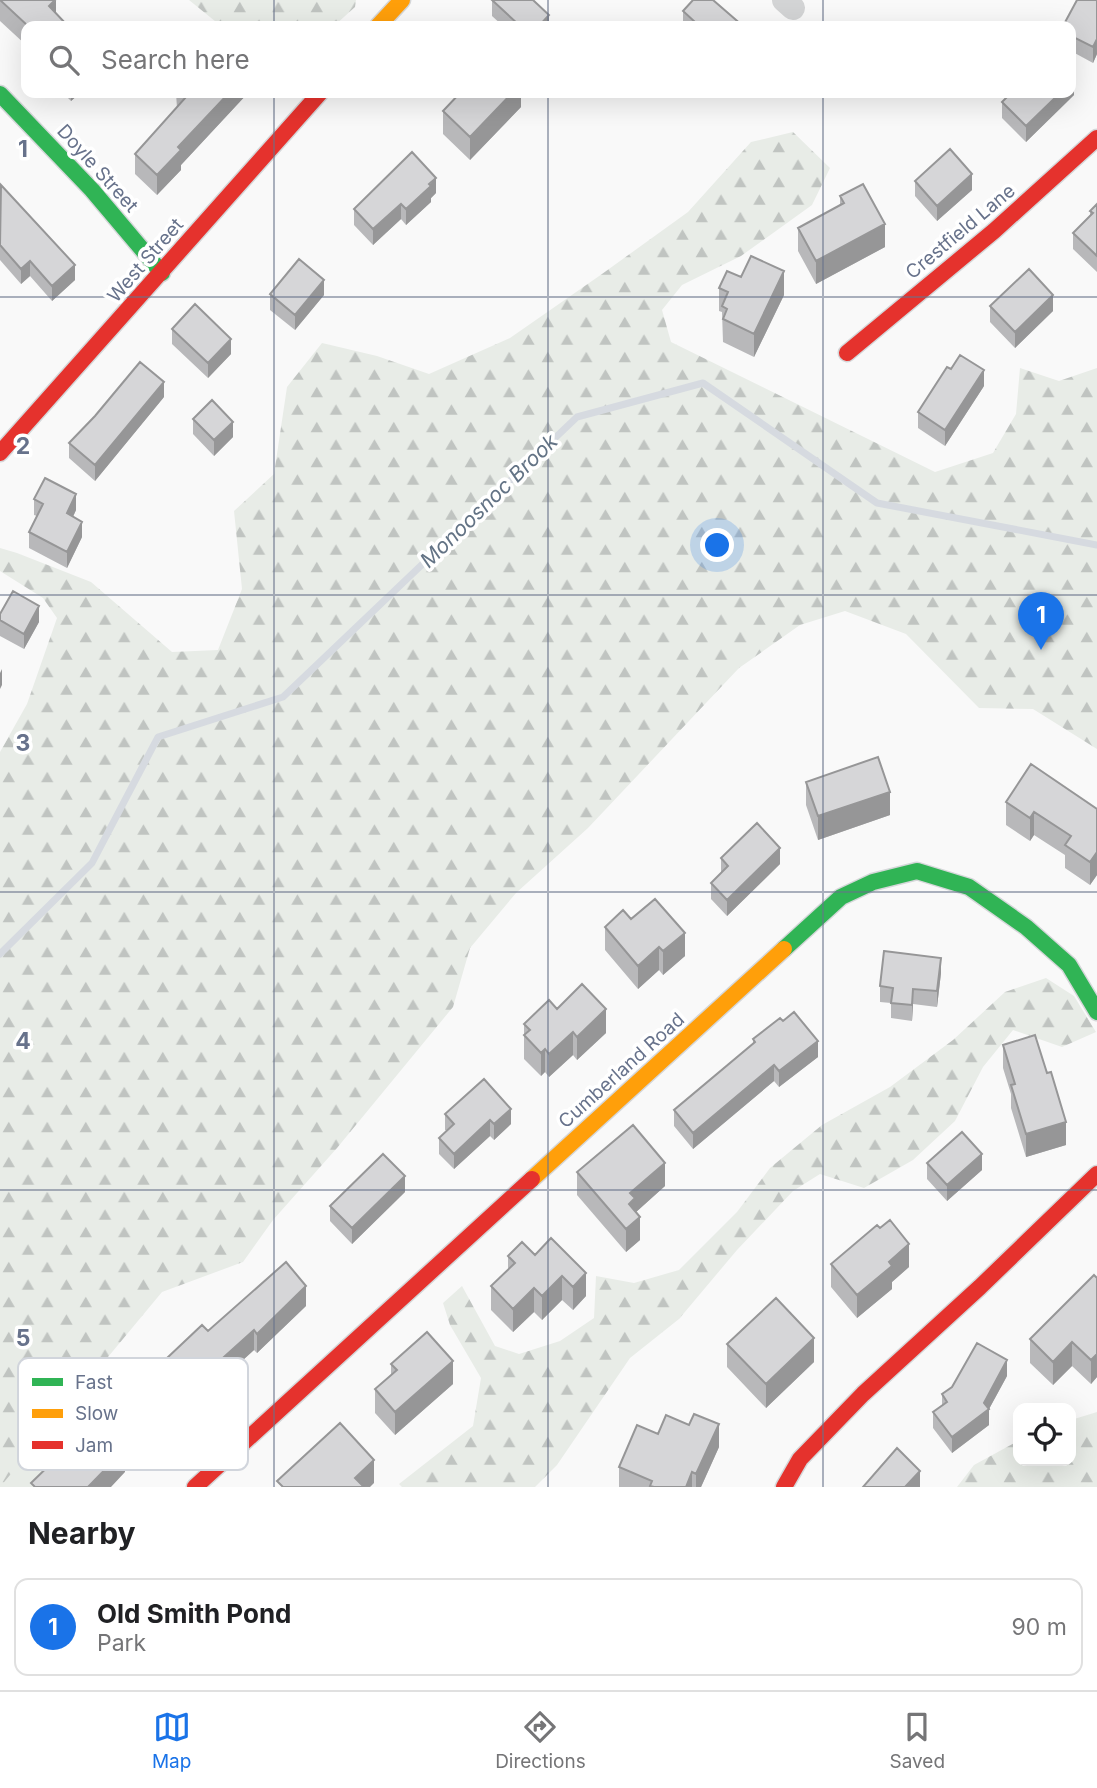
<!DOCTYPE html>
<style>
:root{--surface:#fff;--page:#f6f6f6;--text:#202124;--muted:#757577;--line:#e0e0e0;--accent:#1a73e8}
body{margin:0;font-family:Inter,sans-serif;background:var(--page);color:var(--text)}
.controls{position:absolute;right:21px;bottom:21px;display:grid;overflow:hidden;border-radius:14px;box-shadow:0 7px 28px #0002}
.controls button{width:63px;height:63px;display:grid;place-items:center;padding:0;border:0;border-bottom:2px solid var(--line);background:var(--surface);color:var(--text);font:35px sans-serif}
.you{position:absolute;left:718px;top:546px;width:24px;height:24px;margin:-18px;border:5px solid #fff;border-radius:50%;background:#1a73e8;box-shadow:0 0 0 10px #1a73e833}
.badge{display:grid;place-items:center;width:46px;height:46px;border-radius:50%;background:var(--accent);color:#fff;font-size:23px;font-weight:700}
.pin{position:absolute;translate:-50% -58px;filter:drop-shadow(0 2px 4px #0008)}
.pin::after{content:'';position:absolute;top:37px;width:24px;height:21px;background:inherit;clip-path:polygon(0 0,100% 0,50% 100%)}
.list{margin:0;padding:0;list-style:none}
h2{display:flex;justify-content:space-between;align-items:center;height:91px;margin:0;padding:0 28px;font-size:30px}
h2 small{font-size:23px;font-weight:400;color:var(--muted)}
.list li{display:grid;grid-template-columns:46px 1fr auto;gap:21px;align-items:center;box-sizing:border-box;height:98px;margin:0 14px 14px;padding:0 14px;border:2px solid var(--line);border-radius:14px}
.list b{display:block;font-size:26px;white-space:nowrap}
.list p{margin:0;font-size:23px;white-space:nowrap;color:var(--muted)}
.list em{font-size:23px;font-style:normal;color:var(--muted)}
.icon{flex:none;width:38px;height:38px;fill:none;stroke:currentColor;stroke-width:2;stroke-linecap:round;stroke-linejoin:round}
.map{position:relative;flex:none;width:1097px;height:1487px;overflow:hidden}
.search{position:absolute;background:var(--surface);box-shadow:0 7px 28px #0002;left:21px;right:21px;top:21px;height:77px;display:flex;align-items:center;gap:18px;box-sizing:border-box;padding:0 24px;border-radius:14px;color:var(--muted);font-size:26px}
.sheet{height:203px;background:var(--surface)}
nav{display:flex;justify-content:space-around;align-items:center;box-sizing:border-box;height:98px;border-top:2px solid var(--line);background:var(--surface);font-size:19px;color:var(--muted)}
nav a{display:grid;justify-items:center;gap:4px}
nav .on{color:var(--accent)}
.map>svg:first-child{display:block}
</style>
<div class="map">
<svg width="1097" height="1487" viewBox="0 0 1097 1487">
<defs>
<pattern id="forest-firs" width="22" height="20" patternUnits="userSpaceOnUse" patternTransform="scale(1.75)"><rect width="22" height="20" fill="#e8ece7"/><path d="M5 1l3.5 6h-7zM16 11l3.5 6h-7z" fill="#c0c4c1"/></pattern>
</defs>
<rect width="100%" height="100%" fill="#f9f9f9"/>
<path fill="#e8ece7" d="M0 1386 73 1397 65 1487H0Z"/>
<path fill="url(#forest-firs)" d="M189 0H356L355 7 334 26H221Z
M793 132 830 168 812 205 741 256 682 285 662 310 671 342 935 472 993 453 1016 414 1020 368 1059 381 1097 368V749L1033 709 979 708 906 634 845 611 800 625 739 668 588 828 516 893 470 948 453 1007 337 1148 273 1220 243 1262 162 1292 0 1487V752L27 704 57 618 43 598 0 571V548L17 553 91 582 172 652 218 650 242 589 234 511 274 474 287 387 322 343 377 356 429 374 510 338 602 274 688 212 751 142Z
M1046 978 1074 996 1096 1032 1062 1047 1013 1030 983 1067 955 1121 913 1160 864 1188 820 1174 793 1191 737 1250 679 1319 630 1358 557 1465 535 1487H402L399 1484 473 1426 481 1378 450 1325 443 1303 462 1286 495 1346 519 1354 560 1341 594 1318 596 1276 634 1283 679 1270 737 1212 770 1168 822 1125 890 1087 953 1040 1005 992Z
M1097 1412V1487H957L974 1465 1018 1441V1461H1071V1420Z"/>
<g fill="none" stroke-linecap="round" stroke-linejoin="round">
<path stroke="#d6dae0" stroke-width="7" d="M0 954 92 863 158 737 283 697 577 417 703 383 877 503 1097 545"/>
<defs>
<path id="fast" d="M0 94 92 190 162 273
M784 949 841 897 873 882 917 871 969 887 1026 927 1069 965 1097 1012"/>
<path id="slow" d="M378 26 402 0
M532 1179 784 949"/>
<path id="jam" d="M847 353 994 231 1097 138
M0 453 320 93
M195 1487 532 1179
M784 1487 800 1459 863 1394 980 1287 1097 1174"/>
</defs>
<use href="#fast" stroke="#d5d7d9" stroke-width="19"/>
<use href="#slow" stroke="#d5d7d9" stroke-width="19"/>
<use href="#jam" stroke="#d5d7d9" stroke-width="19"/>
<path stroke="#d3d4d5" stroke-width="24" d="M784 0 793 8"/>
<use href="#fast" stroke="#30b455" stroke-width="16"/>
<use href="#slow" stroke="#ff9f0a" stroke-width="16"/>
<use href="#jam" stroke="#e5322d" stroke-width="16"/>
</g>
<path fill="#b8b8ba" d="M0 0 56 13 68 26H26V45L0 21Z
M492 0 549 26H503L492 16Z
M1097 0V54L1093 63 1071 51V26Z
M683 11 743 26H683Z
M63 93H80L71 101Z
M176 93H248L181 165V170L157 195 135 174V154L177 108Z
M521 93V107L470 160 443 134V111Z
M1074 95 1026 142 1002 118V102Z
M915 181 972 190 937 221 915 196Z
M0 186 75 280 52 301 30 276 21 284 0 260Z
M436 193 431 198V202L406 225 401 219 373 245 354 225V209Z
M840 196 885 247 816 284 798 251V228L840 205Z
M1097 204V272L1073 249V233L1090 215V211Z
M741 277 784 295 754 357 723 342 722 312 719 311V288Z
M270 294 324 295 295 330 270 310Z
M990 306 1053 311 1015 348 990 322Z
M172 329 231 354 208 378 172 344Z
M984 386 945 446 918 428V412Z
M164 397 95 481 69 458V443Z
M193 419 233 437 214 456 193 434Z
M34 499 76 510 73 517 82 537 67 568 29 548V532L37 516 34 515Z
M0 614 39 622 24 649 0 636Z
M806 782 890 815 818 840 806 805Z
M1006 802 1097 809V875L1090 885 1065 868V855L1034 835 1030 841 1006 825Z
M721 858 780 864 727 916 711 899V883L721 873Z
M631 919 685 956 663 975 659 970 638 989 605 950V927Z
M941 973 937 1007 913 1004 912 1021 891 1018V1003L880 1002V986Z
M557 1009 606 1033 577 1060 573 1055 549 1077 545 1072 541 1076 524 1059V1024Z
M753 1039 818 1057 779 1087 774 1081 693 1149 674 1126V1110L753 1044Z
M1003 1045 1066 1145 1026 1157 1011 1108V1094L1003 1068Z
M484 1079 511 1124 494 1140 490 1136 454 1169 439 1154V1138L447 1131 445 1130V1114Z
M927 1163 982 1170 947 1201 927 1179Z
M577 1172 665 1186 636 1212 640 1240 626 1252 577 1195Z
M405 1192 352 1244 330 1221V1206Z
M535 1255 586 1296 573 1310 562 1300 542 1320 534 1312 513 1332 491 1310V1286L508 1270V1256Z
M831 1264 909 1267 892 1282V1289L857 1318 831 1287Z
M1097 1278V1377L1091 1384 1072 1366 1053 1385 1030 1363V1339Z
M306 1306 257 1353 254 1350 200 1399V1408L178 1427 149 1395V1375L208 1331Z
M727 1344 814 1362 766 1408 727 1367Z
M391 1364 453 1384 395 1435 375 1413V1389L391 1375Z
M1007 1376 989 1409V1425L952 1453 933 1428V1412L942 1406V1394Z
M658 1434 719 1447 701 1487H619V1467Z"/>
<path fill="#969697" d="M56 0V20L49 6Z
M549 15V26H539Z
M1097 39V54L1093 63V47Z
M1074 79V95L1026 142V126L1060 93H1071V82Z
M71 93H80L71 101Z
M229 93H248L181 165V170L157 195V175L178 147Z
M512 93H521V107L470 160V137Z
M972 174V190L937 221V206Z
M436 178V193L431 198V202L406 225V209Z
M401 204V219L373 245V229Z
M885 224V247L816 284V261Z
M30 261V276L21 284V269Z
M75 265V280L52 301V286Z
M784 271V295L754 357V334Z
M324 280V295L295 330V315Z
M1053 295V311L1015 348V332Z
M231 339V354L208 378V363Z
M984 370V386L945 446V430Z
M164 382V397L95 481V465Z
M233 422V437L214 456V440Z
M76 494V510L67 529V513Z
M82 522V537L67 568V552Z
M39 606V622L24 649V634Z
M2 669V685L0 689V673Z
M890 792V815L818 840V816Z
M1034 812V835L1030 841V818Z
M780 848V864L727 916V900Z
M1097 852V875L1090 885V862Z
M685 933V956L663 975V951Z
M659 947V970L638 989V966Z
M941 958V973L937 1007V991Z
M913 989V1004L912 1021V1005Z
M606 1009V1033L577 1060V1037Z
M573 1032V1055L549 1077V1054Z
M818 1041V1057L779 1087V1071Z
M545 1049V1072L541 1076V1053Z
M774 1065V1081L693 1149V1133Z
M511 1109V1124L494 1140V1124Z
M490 1120V1136L454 1169V1154Z
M1066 1122V1145L1026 1157V1134Z
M982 1154V1170L947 1201V1185Z
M665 1163V1186L635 1213 640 1217V1240L626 1252V1229L630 1193Z
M405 1176V1192L352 1244V1228Z
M909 1244V1267L892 1282V1289L857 1318V1295L889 1262Z
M586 1273V1296L573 1310V1287Z
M562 1276V1300L542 1320V1296Z
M306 1286V1306L257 1353V1334Z
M534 1288V1312L513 1332V1309Z
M254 1330V1350L200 1399V1408L178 1427V1407L195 1383Z
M814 1338V1362L766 1408V1384Z
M1072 1342V1366L1053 1385V1362Z
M1097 1354V1377L1091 1384V1360Z
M1007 1360V1376L989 1409V1425L952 1453V1437L984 1403Z
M453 1361V1384L395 1435V1412Z
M719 1424V1447L701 1487H696V1474Z
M125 1449V1472L111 1487H88Z
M374 1460V1483L370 1487H355V1478Z
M920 1471V1487H905Z
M692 1472V1487H686Z"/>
<path fill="#d6d6d8" stroke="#969697" stroke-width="2" d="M0 0H55L49 6 68 26H28Z
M492 0H533L549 15 539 26H520Z
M693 0H713L743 26H691L695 22 683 11Z
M1077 0H1097V39L1093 47 1071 36V26H1063Z
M183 93H229L178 147 181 150 157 175 135 154 187 96Z
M460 93H512L470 137 443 111Z
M1011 93H1060L1026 126 1002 102Z
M950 149 972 174 937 206 915 181Z
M412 152 436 178 429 184 431 186 406 209 401 204 373 229 354 209Z
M863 184 885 224 816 261 798 228 844 203 840 196Z
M1 185 75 265 52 286 30 261 21 269 0 245Z
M1097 204V256L1073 233 1093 213 1090 211Z
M751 256 784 271 754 334 723 319 727 309 722 306 728 292 719 288 727 271 741 277Z
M299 259 324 280 295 315 270 294Z
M1029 269 1053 295 1015 332 990 306Z
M195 304 231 339 208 363 172 329Z
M960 355 984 370 945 430 918 412 947 367 951 369Z
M140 362 164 382 95 465 69 443 95 416Z
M212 400 233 422 214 440 193 419Z
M45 478 76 494 67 513 82 522 67 552 29 532 43 504 34 499Z
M13 591 39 606 24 634 0 620V614Z
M878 757 890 792 818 816 806 782Z
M1031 764 1097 809V852L1090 862 1065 845 1071 836 1034 812 1030 818 1006 802Z
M757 823 780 848 727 900 711 883 728 866 721 858Z
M655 899 685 933 663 951 659 947 638 966 605 927 623 910 631 919Z
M884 951 941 958 937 991 913 989 912 1005 891 1003 893 988 880 986Z
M582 984 606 1009 577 1037 573 1032 549 1054 545 1049 541 1053 524 1035 530 1030 524 1024 549 1000 557 1009Z
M794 1012 818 1041 779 1071 774 1065 693 1133 674 1110 755 1042 753 1039 780 1018 783 1021Z
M1035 1035 1047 1073 1051 1072 1066 1122 1026 1134 1011 1085 1015 1084 1003 1045Z
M484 1079 511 1109 494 1124 490 1120 454 1154 439 1138 454 1124 445 1114Z
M633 1125 665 1163 630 1193 635 1198 629 1204 640 1217 626 1229 577 1172Z
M962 1132 982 1154 947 1185 927 1163Z
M383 1154 405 1176 352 1228 330 1206Z
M890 1220 909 1244 889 1262 892 1266 857 1295 831 1264 877 1225 880 1228Z
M551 1238 586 1273 573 1287 562 1276 542 1296 534 1288 513 1309 491 1286 515 1263 508 1256 522 1242 535 1255Z
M286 1262 306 1286 257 1334 254 1330 195 1383 200 1388 178 1407 149 1375 202 1325 208 1331Z
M1094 1275 1097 1278V1354L1091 1360 1072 1342 1053 1362 1030 1339Z
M776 1298 814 1338 766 1384 727 1344Z
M427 1332 453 1361 395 1412 375 1389 397 1370 391 1364Z
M977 1343 1007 1360 984 1403 989 1409 952 1437 933 1412 947 1402 942 1394 952 1387Z
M694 1414 719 1424 696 1474 692 1472 686 1487H654L650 1486 652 1481 619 1467 637 1425 658 1434 666 1415 689 1425Z
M97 1419 125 1449 88 1487H35L31 1483Z
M340 1423 374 1460 355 1478 363 1486 362 1487H283L277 1481Z
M897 1448 920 1471 905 1487H863Z"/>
<path fill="none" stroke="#67728b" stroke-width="2" stroke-opacity="0.55" d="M274 0V26M548 0V26M823 0V26M274 93V1487M548 93V1487M823 93V1487M0 297H1097M0 595H1097M0 892H1097M0 1190H1097"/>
<g text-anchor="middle" stroke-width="7" stroke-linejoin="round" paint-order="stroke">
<g font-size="19" fill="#67728b" stroke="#fff">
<text transform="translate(98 168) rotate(48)" y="7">Doyle Street</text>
<text transform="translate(960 231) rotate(-40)" y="7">Crestfield Lane</text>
<text transform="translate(145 260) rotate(-49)" y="7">West Street</text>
<text transform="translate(621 1070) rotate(-42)" y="7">Cumberland Road</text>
</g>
<g font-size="21" font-style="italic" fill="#637385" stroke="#fff">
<text transform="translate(489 501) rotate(-44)" y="7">Monoosnoc Brook</text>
</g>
</g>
<rect x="18" y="1358" width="230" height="112" rx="10" fill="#fff" stroke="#d1d5dc" stroke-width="2"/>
<rect x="32" y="1378" width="31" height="8" fill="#30b455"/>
<rect x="32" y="1409" width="31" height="9" fill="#ff9f0a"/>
<rect x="32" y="1441" width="31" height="8" fill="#e5322d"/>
<g font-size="19" fill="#67728b">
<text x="75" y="1389">Fast</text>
<text x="75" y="1420">Slow</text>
<text x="75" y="1452">Jam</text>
</g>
<g font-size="23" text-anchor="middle" font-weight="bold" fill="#67728b" stroke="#fff" stroke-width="7" stroke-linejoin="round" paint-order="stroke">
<text x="23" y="157">1</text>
<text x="23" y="454">2</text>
<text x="23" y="751">3</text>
<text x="23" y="1049">4</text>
<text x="23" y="1346">5</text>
</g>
</svg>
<div class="controls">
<button><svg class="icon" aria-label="locate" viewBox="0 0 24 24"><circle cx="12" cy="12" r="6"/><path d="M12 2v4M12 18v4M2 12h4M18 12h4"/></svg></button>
</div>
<div class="you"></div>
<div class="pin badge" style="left:1041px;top:650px">1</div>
<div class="search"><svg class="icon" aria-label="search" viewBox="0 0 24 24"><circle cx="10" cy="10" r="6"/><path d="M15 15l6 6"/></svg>Search here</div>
</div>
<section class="sheet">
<h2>Nearby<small></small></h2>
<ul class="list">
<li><span class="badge">1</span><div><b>Old Smith Pond</b><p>Park</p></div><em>90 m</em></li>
</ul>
</section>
<nav>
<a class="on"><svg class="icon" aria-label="map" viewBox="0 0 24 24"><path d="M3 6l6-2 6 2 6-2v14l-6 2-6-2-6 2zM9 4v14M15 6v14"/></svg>Map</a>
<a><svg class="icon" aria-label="directions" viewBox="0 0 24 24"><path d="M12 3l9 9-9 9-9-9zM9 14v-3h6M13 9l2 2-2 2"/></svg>Directions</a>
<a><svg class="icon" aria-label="saved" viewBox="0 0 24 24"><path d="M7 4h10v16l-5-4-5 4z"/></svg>Saved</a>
</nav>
